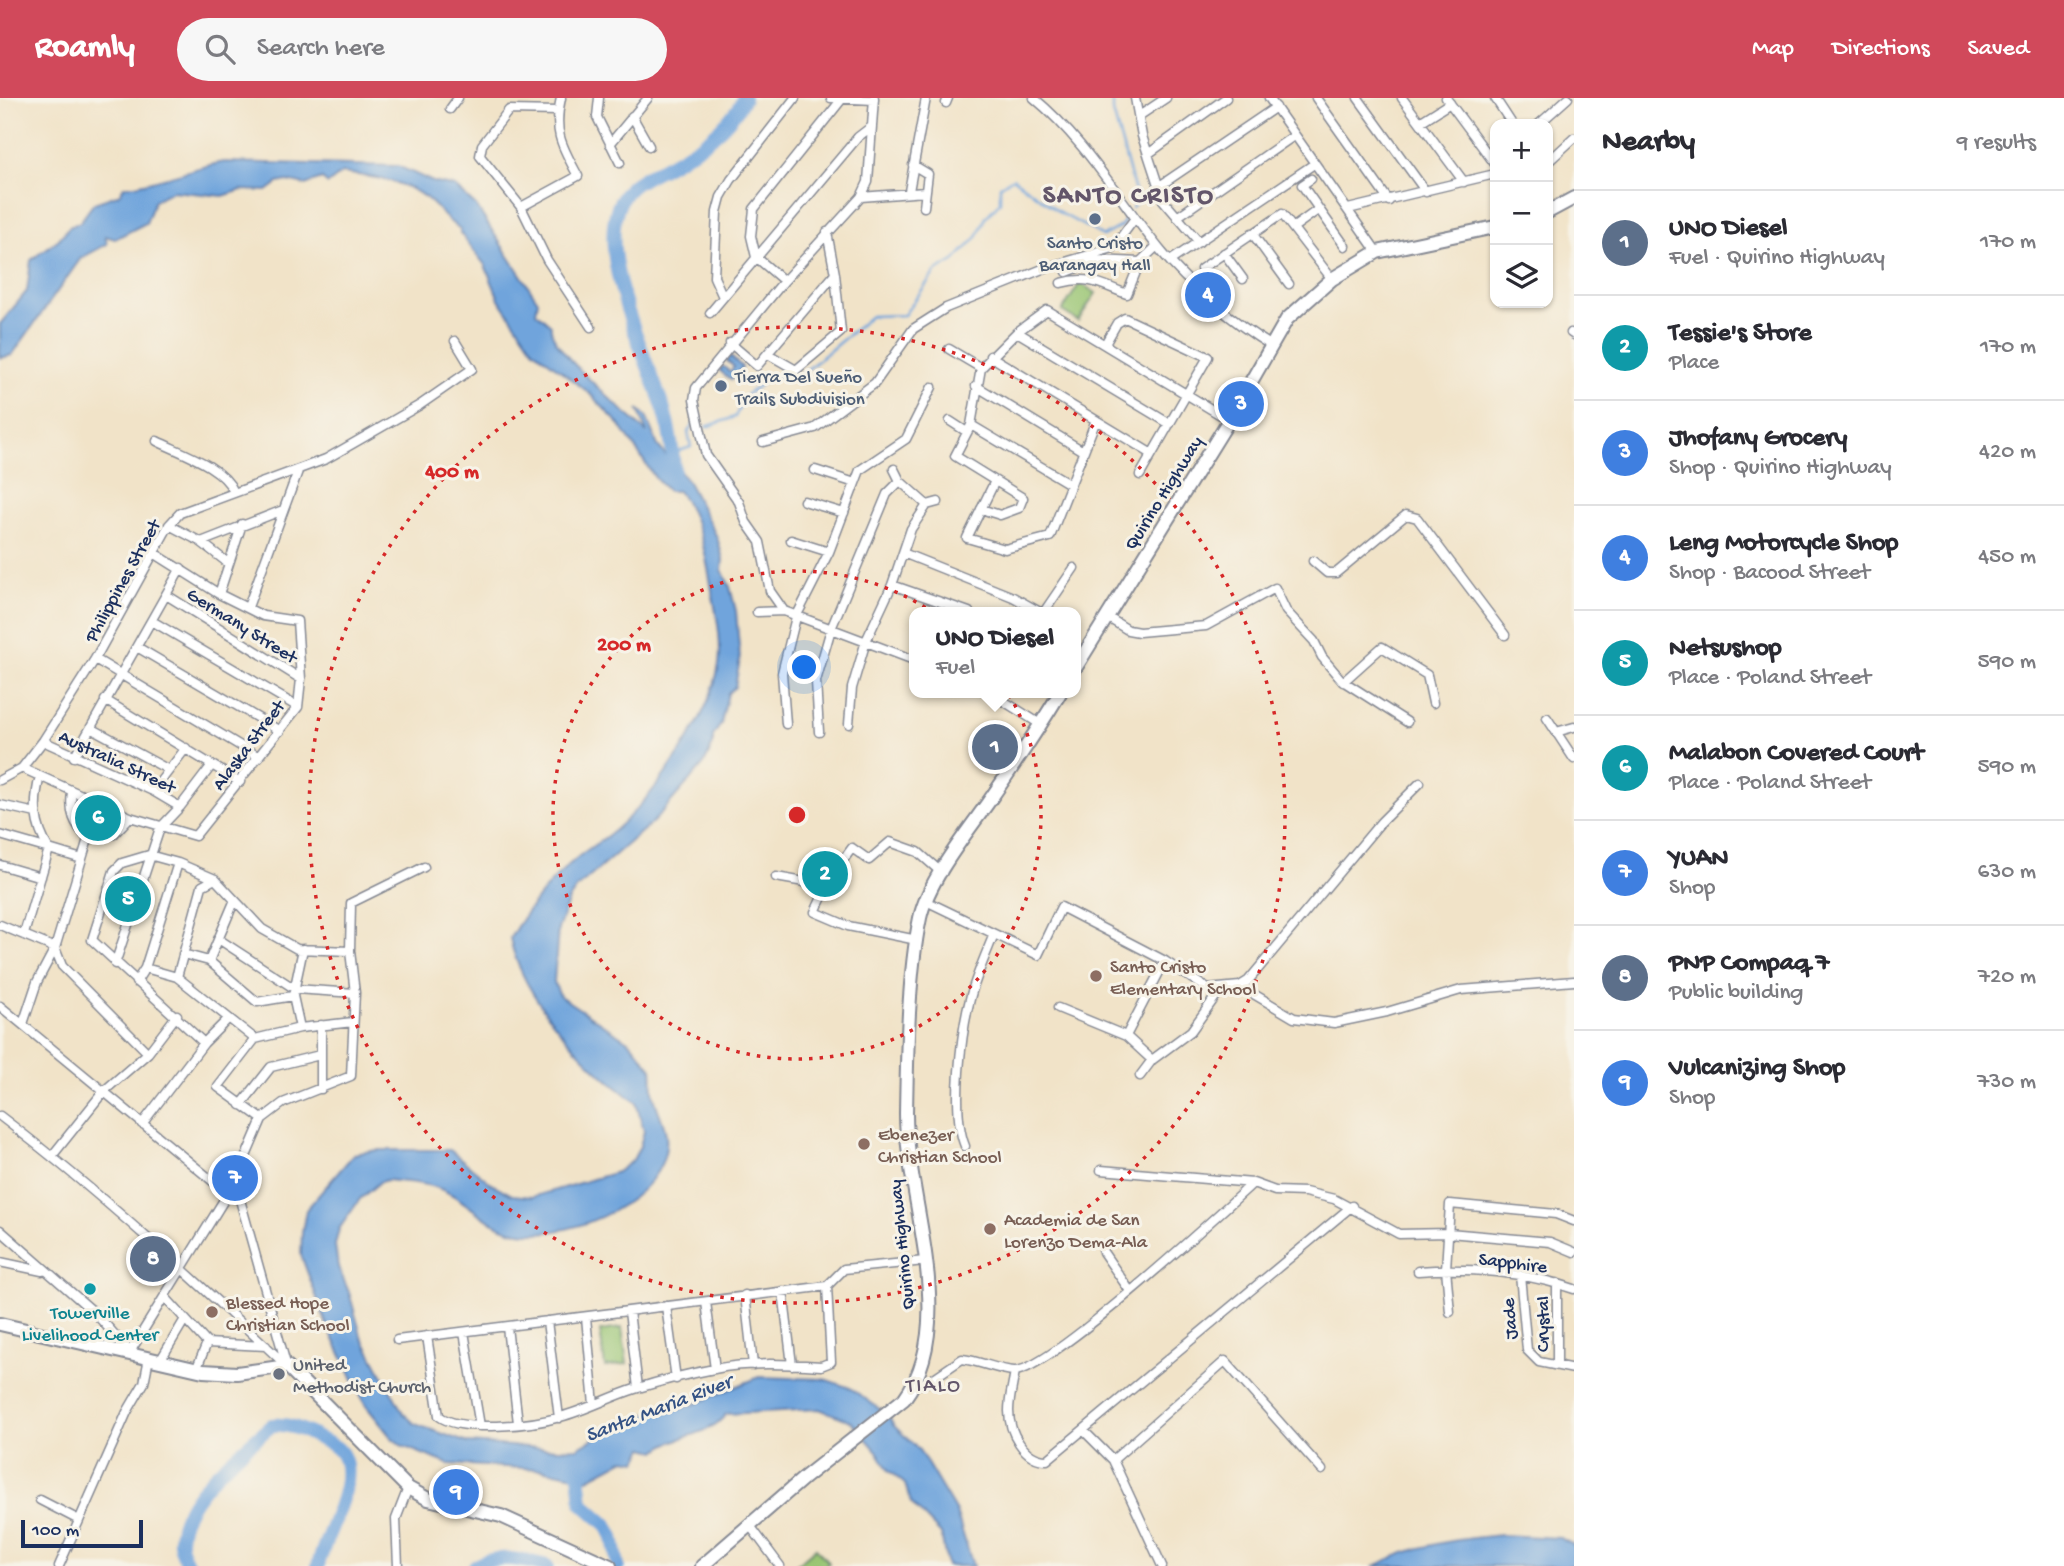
<!DOCTYPE html>
<meta charset="utf-8">
<style>
:root{--surface:#fff;--page:#f7f7f7;--text:#2b2b33;--muted:#7c7c81;--line:#e1e1e2;--accent:#d1495b}
body{margin:0;font-family:"Gochi Hand",sans-serif;background:var(--page);color:var(--text)}
.controls{position:absolute;right:21px;top:21px;display:grid;overflow:hidden;border-radius:14px;box-shadow:0 2px 5px #0004}
.controls button{width:63px;height:63px;display:grid;place-items:center;padding:0;border:0;border-bottom:2px solid var(--line);background:var(--surface);color:var(--text);font:35px sans-serif}
.scale{position:absolute;left:21px;bottom:18px;width:122px;box-sizing:border-box;padding-left:7px;border:4px solid #1b2f5e;border-top:0;font-size:19px;line-height:24px;white-space:nowrap;color:#1b2f5e;-webkit-text-stroke:5px #f7f3e8;paint-order:stroke}
.you{position:absolute;left:805px;top:570px;width:24px;height:24px;margin:-18px;border:5px solid #fff;border-radius:50%;background:#1a73e8;box-shadow:0 0 0 10px #1a73e833}
.badge{display:grid;place-items:center;width:46px;height:46px;border-radius:50%;background:var(--accent);color:#fff;font-size:23px;font-weight:700}
.pin{position:absolute;translate:-50% -50%;border:4px solid #fff;box-shadow:0 2px 7px #0006}
.popup{position:absolute;left:909px;top:509px;width:172px;height:91px;box-sizing:border-box;display:grid;place-content:center;border-radius:14px;background:var(--surface);filter:drop-shadow(0 2px 5px #0005);font-size:23px;white-space:nowrap;color:var(--muted)}
.popup b{font-size:26px;color:var(--text)}
.popup::after{content:'';position:absolute;left:50%;top:100%;margin-left:-14px;border:14px solid transparent;border-top-color:var(--surface)}
.list{margin:0;padding:0;list-style:none}
h2{display:flex;justify-content:space-between;align-items:center;height:91px;margin:0;padding:0 28px;font-size:30px}
h2 small{font-size:23px;font-weight:400;color:var(--muted)}
.list li{display:grid;grid-template-columns:46px 1fr auto;gap:21px;align-items:center;box-sizing:border-box;height:105px;padding:0 28px;border-top:2px solid var(--line)}
.list b{display:block;font-size:26px;white-space:nowrap}
.list p{margin:0;font-size:23px;white-space:nowrap;color:var(--muted)}
.list em{font-size:23px;font-style:normal;color:var(--muted)}
.icon{flex:none;width:38px;height:38px;fill:none;stroke:currentColor;stroke-width:2;stroke-linecap:round;stroke-linejoin:round}
.map{position:relative;flex:none;width:1574px;height:1468px;overflow:hidden}
header{display:flex;align-items:center;gap:42px;box-sizing:border-box;height:98px;padding:0 35px;background:var(--accent);color:#fff}
header strong{font-size:33px}
nav{display:flex;gap:38px;margin-inline-start:auto;font-size:24px}
.search{width:490px;height:63px;background:var(--page);display:flex;align-items:center;gap:18px;box-sizing:border-box;padding:0 24px;border-radius:38px;color:var(--muted);font-size:26px}
main{display:flex}
aside{flex:1;background:var(--surface)}
.map>svg:first-child{display:block}
</style>
<header>
<strong>Roamly</strong>
<div class="search"><svg class="icon" aria-label="search" viewBox="0 0 24 24"><circle cx="10" cy="10" r="6"/><path d="M15 15l6 6"/></svg>Search here</div>
<nav><a>Map</a><a>Directions</a><a>Saved</a></nav>
</header>
<main>
<div class="map">
<svg width="1574" height="1468" viewBox="0 0 1574 1468">
<rect width="100%" height="100%" fill="#f7f3e8"/>
<filter id="ink" filterUnits="userSpaceOnUse"><feTurbulence type="fractalNoise" baseFrequency=".0143" numOctaves="2"/><feDisplacementMap in="SourceGraphic" scale="14" xChannelSelector="R" yChannelSelector="G"/><feConvolveMatrix kernelMatrix="1 2 1 2 8 2 1 2 1" color-interpolation-filters="sRGB"/></filter>
<filter id="wash" filterUnits="userSpaceOnUse"><feTurbulence type="fractalNoise" baseFrequency=".00686" numOctaves="4" result="noise"/><feDisplacementMap in="SourceGraphic" scale="28" xChannelSelector="R" yChannelSelector="G"/><feGaussianBlur stdDeviation="1.57" result="paint"/><feColorMatrix in="noise" values="0 0 0 0 0 0 0 0 0 0 0 0 0 0 0 0 0 1.4 0 .05"/><feComposite in="paint" operator="in"/></filter>
<g filter="url(#wash)">
<rect width="100%" height="100%" fill="#f1e3c8"/>
<path fill="#99c572" stroke="#5a7a68" stroke-width="2" d="M1080 185 1096 195 1078 223 1062 213Z
M622 1230 627 1266 605 1269 600 1233Z
M816 1450 829 1465 825 1468H795Z"/>
<path fill="#6fa4dc" stroke="#456a9d" stroke-width="2" d="M225 64 398 68 433 84 455 89 476 108 538 203 536 214 551 227C546 250 630 317 647 335L638 311 646 318 658 348 687 382 717 439 723 461 722 472 730 489 736 513 740 561 735 589 728 595 721 626 713 638V646L704 666 655 722 577 790 569 801 558 831 554 884 560 898 631 945 652 971C653 978 652 986 653 993 656 1016 671 1030 665 1055 653 1108 560 1146 510 1132 482 1124 463 1098 435 1089 421 1084 403 1084 387 1082L380 1084 360 1101 339 1131 335 1147 338 1169 349 1194 361 1237 403 1315 415 1326 468 1345 559 1351 577 1350 613 1329 639 1326 646 1317 657 1311 670 1314 692 1307 759 1279 824 1281 850 1290 888 1317 893 1327 919 1352 956 1414 973 1468H947L941 1436 911 1405 905 1386 889 1373 877 1353 851 1323 819 1311 726 1316C709 1340 678 1335 656 1353L644 1350 637 1363 625 1361 588 1381 541 1371 448 1366 402 1348 391 1339 366 1308 327 1227 301 1157 302 1134 306 1112 354 1056 377 1052H450L492 1086 512 1097 532 1099 617 1074 633 1062 640 1048 644 1033 636 1004C588 970 522 901 510 840 527 811 552 780 578 759 590 749 605 741 616 731 656 696 711 619 719 566 722 544 717 519 713 498 706 460 702 424 678 393H668L656 381 619 326 588 294 533 251 499 201 485 167 460 135V131C449 124 445 119 436 109 412 83 375 79 342 75L328 86 322 81 305 87 287 83 278 85 267 93 242 92 223 98 172 93 155 102 146 125 115 141 105 138 107 146 81 160 12 257 0 260V226L27 193 31 162 59 141 69 129 80 124 94 105 120 96 124 88C138 90 202 67 225 64Z
M730 258 742 269 731 282 719 272 723 268 730 274 734 269 727 263Z
M1501 1437 1560 1440 1574 1447V1468H1375C1412 1447 1459 1441 1501 1437Z"/>
<g fill="none" stroke-linecap="round" stroke-linejoin="round">
<path stroke="#6fa4dc" stroke-width="2.5" d="M1113 0V14L1135 94 1136 105 1132 110
M706 329 735 319 746 297 772 278 797 280 871 218 904 217 935 174 954 163 977 139 986 119 1000 104V88L1013 80 1062 116 1103 138 1121 128 1129 116
M673 355 691 349 688 334 694 326"/>
<path stroke="#6fa4dc" stroke-width="14" d="M674 373C673 353 670 334 665 315 649 262 584 139 629 91 638 82 654 75 665 69 696 52 728 32 744 0
M571 1366 579 1375 582 1405 607 1427 613 1439 618 1468
M188 1468C185 1460 179 1450 180 1442 181 1397 241 1354 272 1327 289 1325 303 1332 318 1340 324 1343 332 1346 337 1350 365 1375 323 1439 318 1468
M475 1468C496 1455 524 1462 547 1468"/>
</g>
</g>
<g filter="url(#ink)">
<g fill="none" stroke-linecap="round" stroke-linejoin="round">
<defs>
<path id="street" d="M599 0 597 19 620 65
M831 0 874 2
M1034 0C1086 43 1119 102 1161 153 1189 187 1235 226 1272 248
M1135 0 1142 38 1163 102 1199 144
M1269 0 1377 154
M1316 0 1389 103
M1358 0 1426 94
M1402 0 1464 84
M1446 0 1495 66
M1495 0 1512 26
M946 5 948 0
M450 11 458 0
M558 13 509 12 482 47 480 58 521 109 547 162 591 229
M632 18 649 48
M1139 18 1166 0
M1420 24 1450 5
M1539 26 1568 0
M610 46 648 0
M1148 56 1226 0
M1548 64 1574 40
M913 67 928 76 924 109
M1311 81 1302 87 1345 148
M1158 89 1276 9
M909 93 926 0
M861 99 925 94
M521 109 578 78C562 48 553 35 561 0
M1348 111 1495 76
M1177 119 1295 37
M1294 129 1319 111
M1252 135 1289 186
M1224 155 1243 181
M1173 161 1314 66
M1201 171 1282 116 1332 181
M1067 174 1097 162 1140 164
M784 183 756 159 751 138 754 111 842 1
M1061 185C1090 177 1102 187 1127 196L1140 164 1157 148
M723 199 714 179 717 114 721 99 731 82 795 0
M710 215 858 39 871 29
M1017 234 1170 326
M1571 235 1574 237
M730 245 757 268 835 176
M1105 246 1117 225 1125 220 1208 259 1140 377
M949 251 981 270
M768 256 796 272 841 234 835 176 827 134
M990 258 1152 356
M976 288 1083 353
M950 323 967 334
M971 327 1070 386
M157 343C181 355 223 368 234 394
M763 344 815 330 875 285 913 231 946 210 1045 170 1113 150 1135 120
M894 371 900 383 927 407
M815 372 855 385
M995 383 967 440 1005 451 1050 439 1096 322
M804 403 844 415
M981 411 1000 417 1019 410 1023 400 955 358 971 327 981 270 1017 234 1047 212 1229 322
M169 427 201 444 228 465
M791 442 829 454
M201 444 283 412
M903 455 1013 499 1040 514
M1313 463 1327 475H1336L1406 417 1417 420 1505 537
M892 487 969 514
M219 496 242 426
M168 498 301 581
M248 509 298 373
M784 513 770 493 760 444 746 424 739 404 706 357 694 302 696 290 784 183 861 99 868 84 874 0
M757 514 784 513 914 562
M1044 514 1074 470
M1107 519 1128 532 1139 534 1206 528 1275 490 1286 513 1314 543 1322 559 1343 584 1382 549 1427 577 1433 605
M152 523 298 609
M137 549 280 633
M95 561 259 659
M1346 585 1407 624
M991 595 1040 626
M105 602 240 684
M1547 620 1574 661
M786 626 782 575 796 519 829 454 860 372 906 341 932 289
M849 626 852 590 866 543 892 487 911 431 927 407 938 404
M91 630 169 672
M819 634 816 583 831 531 887 396 900 383
M1556 634 1574 629
M43 643 153 693 180 709
M74 659 181 470
M22 670 130 719 195 738 298 609 301 581 297 523 263 518 219 496 154 455
M40 678C33 705 34 727 49 751L82 761
M0 682 22 670 43 643 95 561 169 427 180 415 326 361 420 307 472 271 455 243
M153 693 186 650
M72 694C69 715 74 726 88 741L114 736 130 719
M0 707 36 715
M0 737 49 751 24 836
M0 767 41 779
M776 779 827 788
M215 781 202 788 177 879 255 941 300 930 353 924
M926 803 1038 857 1061 809 1165 863 1208 891 1240 888 1248 883 1381 724 1420 685
M0 827 55 850 62 868 148 955
M220 842 295 891 355 895
M917 842 848 828 815 814 833 776 852 750 869 762 890 744 918 754 942 775
M350 853 351 805 424 769
M183 856 209 863 257 904 293 898
M209 863 234 804
M115 866 160 730 180 709 212 667
M145 870 177 879
M136 884 145 870 178 765
M1240 888 1294 920 1334 925 1387 914 1461 892 1574 883
M0 908 227 1095
M1058 910 1126 938
M23 926 37 884 55 850 88 741
M321 927V991
M300 930 293 898 303 851
M255 941 218 989 262 1021
M1152 962 1191 933 1221 891
M1140 978 1152 962 1126 938 1165 863
M241 1007 271 969 320 957
M0 1018C101 1095 194 1181 287 1268
M142 1026 204 945 228 921
M965 1048C951 1014 961 934 971 897 977 876 986 856 994 836
M52 1058 104 993 148 955 177 917
M235 1084 286 1266
M1253 1085 1275 1093 1305 1094 1334 1101 1399 1136 1449 1135 1550 1144 1574 1154
M0 1132 96 1216 132 1256
M1103 1154 1130 1193
M0 1164 42 1173
M1418 1173C1469 1169 1525 1174 1574 1191
M1520 1177 1527 1252 1539 1264 1574 1271
M783 1193 792 1267
M745 1197 753 1267
M165 1199 207 1245 266 1248
M706 1204 715 1271
M666 1208 676 1281
M629 1213 638 1290
M1450 1214 1446 1171 1450 1106 1556 1116 1574 1123
M586 1219 594 1307
M547 1223 559 1320
M507 1229 518 1325
M464 1234 480 1328
M427 1238 439 1318C461 1335 533 1327 560 1319 586 1312 610 1299 635 1291 660 1283 688 1276 714 1271 748 1264 786 1266 821 1268L831 1264 827 1188
M397 1242 827 1188 844 1171 925 1163
M130 1254 235 1084 262 1021 283 1005 351 978 355 895 350 853 297 851 262 831 215 781 178 765 149 757 122 765 114 773 92 842 204 945
M160 1263 185 1221
M1557 1267V1185
M196 1272 207 1245
M1015 1273C1013 1286 1009 1300 1009 1313 1009 1334 1024 1362 1047 1362L1352 1108
M914 1288 928 1284 962 1261C980 1263 998 1272 1014 1273 1047 1275 1220 1115 1253 1085L1101 1072
M1083 1332 1113 1362 1225 1263 1322 1372
M1113 1362 1162 1468
M40 1402 77 1421
M751 1429 780 1468
M59 1468 127 1314 144 1285 149 1260
M398 1468 396 1421 408 1390"/>
<path id="secondary" d="M0 1226 203 1273 237 1275 287 1268 408 1390 428 1401 501 1418 610 1468"/>
<path id="primary" d="M1548 114 1574 100
M1076 569 1229 322 1287 221 1332 181 1377 154 1495 129
M702 1468 805 1379 904 1301C960 1226 906 1101 906 1016 907 956 908 878 920 820 928 783 965 737 987 706 1012 670 1037 633 1060 595"/>
</defs>
<use href="#street" stroke="#868993" stroke-width="11"/>
<use href="#secondary" stroke="#868993" stroke-width="16"/>
<use href="#primary" stroke="#868993" stroke-width="16"/>
<use href="#street" stroke="#fff" stroke-width="8"/>
<use href="#secondary" stroke="#fff" stroke-width="12"/>
<use href="#primary" stroke="#fff" stroke-width="12"/>
</g>
</g>
<g fill="none" stroke="#d62828" stroke-width="3.5" stroke-dasharray="3.5 7">
<circle cx="797" cy="717" r="244"/>
<circle cx="797" cy="717" r="488"/>
</g>
<g fill="#5c6f8a" stroke="#f7f3e8" stroke-width="2.5">
<circle cx="1095" cy="121" r="7"/>
<circle cx="721" cy="288" r="7"/>
</g>
<g fill="#8d6e63" stroke="#f7f3e8" stroke-width="2.5">
<circle cx="1096" cy="878" r="7"/>
<circle cx="864" cy="1046" r="7"/>
<circle cx="990" cy="1131" r="7"/>
<circle cx="212" cy="1214" r="7"/>
</g>
<circle fill="#0f9aa8" stroke="#f7f3e8" stroke-width="2.5" cx="90" cy="1191" r="7"/>
<circle fill="#6b7280" stroke="#f7f3e8" stroke-width="2.5" cx="279" cy="1276" r="7"/>
<g text-anchor="middle" stroke-width="6" stroke-linejoin="round" paint-order="stroke">
<g font-size="19" fill="#4e5e75" stroke="#f7f3e8">
<text x="1095" y="150">Santo Cristo<tspan x="1095" dy="22">Barangay Hall</tspan></text>
<text x="735" y="284" text-anchor="start">Tierra Del Sueño<tspan x="735" dy="22">Trails Subdivision</tspan></text>
</g>
<g font-size="19" fill="#1b2f5e" stroke="#f7f3e8">
<text transform="translate(1162 394) rotate(-58)" y="7">Quirino Highway</text>
<text transform="translate(121 482) rotate(-61)" y="7">Philippines Street</text>
<text transform="translate(243 526) rotate(32)" y="7">Germany Street</text>
<text transform="translate(247 646) rotate(-53)" y="7">Alaska Street</text>
<text transform="translate(118 662) rotate(25)" y="7">Australia Street</text>
<text transform="translate(900 1147) rotate(-96)" y="7">Quirino Highway</text>
<text transform="translate(1513 1163) rotate(7)" y="7">Sapphire</text>
<text transform="translate(1508 1221) rotate(-95)" y="7">Jade</text>
<text transform="translate(1541 1226) rotate(-90)" y="7">Crystal</text>
</g>
<g font-size="19" fill="#785e54" stroke="#f7f3e8" text-anchor="start">
<text x="1110" y="874">Santo Cristo<tspan x="1110" dy="22">Elementary School</tspan></text>
<text x="878" y="1042">Ebenezer<tspan x="878" dy="22">Christian School</tspan></text>
<text x="1004" y="1127">Academia de San<tspan x="1004" dy="22">Lorenzo Dema-Ala</tspan></text>
<text x="226" y="1210">Blessed Hope<tspan x="226" dy="22">Christian School</tspan></text>
</g>
<g font-size="19" fill="#0d838f" stroke="#f7f3e8">
<text x="90" y="1220">Towerville<tspan x="90" dy="22">Livelihood Center</tspan></text>
</g>
<g font-size="19" fill="#5b616d" stroke="#f7f3e8" text-anchor="start">
<text x="293" y="1272">United<tspan x="293" dy="22">Methodist Church</tspan></text>
</g>
<g font-size="21" letter-spacing="2" fill="#63566a" stroke="#f7f3e8">
<text x="934" y="1293">TIALO</text>
</g>
<g font-size="21" font-style="italic" fill="#345284" stroke="#f7f3e8">
<text transform="translate(658 1309) rotate(-21)" y="7">Santa Maria River</text>
</g>
<g font-size="26" font-weight="bold" letter-spacing="2" fill="#63566a" stroke="#f7f3e8">
<text x="1129" y="104">SANTO CRISTO</text>
</g>
</g>
<circle cx="797" cy="717" r="10" fill="#d62828" stroke="#f7f3e8" stroke-width="3.5"/>
<g font-size="21" text-anchor="middle" font-weight="bold" fill="#d62828" stroke="#f7f3e8" stroke-width="6" stroke-linejoin="round" paint-order="stroke">
<text x="452" y="379">400 m</text>
<text x="624" y="552">200 m</text>
</g>
</svg>
<div class="controls">
<button>+</button>
<button>−</button>
<button><svg class="icon" aria-label="layers" viewBox="0 0 24 24"><path d="M12 4l9 5-9 5-9-5zM3 14l9 5 9-5"/></svg></button>
</div>
<div class="scale">100 m</div>
<div class="you"></div>
<div class="pin badge" style="left:995px;top:649px;background:#5c6f8a">1</div>
<div class="popup"><b>UNO Diesel</b>Fuel</div>
<div class="pin badge" style="left:825px;top:776px;background:#0f9aa8">2</div>
<div class="pin badge" style="left:1241px;top:306px;background:#3f7fe0">3</div>
<div class="pin badge" style="left:1208px;top:197px;background:#3f7fe0">4</div>
<div class="pin badge" style="left:128px;top:801px;background:#0f9aa8">5</div>
<div class="pin badge" style="left:98px;top:720px;background:#0f9aa8">6</div>
<div class="pin badge" style="left:235px;top:1080px;background:#3f7fe0">7</div>
<div class="pin badge" style="left:153px;top:1161px;background:#5c6f8a">8</div>
<div class="pin badge" style="left:456px;top:1394px;background:#3f7fe0">9</div>
</div>
<aside>
<h2>Nearby<small>9 results</small></h2>
<ul class="list">
<li><span class="badge" style="background:#5c6f8a">1</span><div><b>UNO Diesel</b><p>Fuel · Quirino Highway</p></div><em>170 m</em></li>
<li><span class="badge" style="background:#0f9aa8">2</span><div><b>Tessie's Store</b><p>Place</p></div><em>170 m</em></li>
<li><span class="badge" style="background:#3f7fe0">3</span><div><b>Jhofany Grocery</b><p>Shop · Quirino Highway</p></div><em>420 m</em></li>
<li><span class="badge" style="background:#3f7fe0">4</span><div><b>Leng Motorcycle Shop</b><p>Shop · Bacood Street</p></div><em>450 m</em></li>
<li><span class="badge" style="background:#0f9aa8">5</span><div><b>Netsushop</b><p>Place · Poland Street</p></div><em>590 m</em></li>
<li><span class="badge" style="background:#0f9aa8">6</span><div><b>Malabon Covered Court</b><p>Place · Poland Street</p></div><em>590 m</em></li>
<li><span class="badge" style="background:#3f7fe0">7</span><div><b>YUAN</b><p>Shop</p></div><em>630 m</em></li>
<li><span class="badge" style="background:#5c6f8a">8</span><div><b>PNP Compaq 7</b><p>Public building</p></div><em>720 m</em></li>
<li><span class="badge" style="background:#3f7fe0">9</span><div><b>Vulcanizing Shop</b><p>Shop</p></div><em>730 m</em></li>
</ul>
</aside>
</main>
